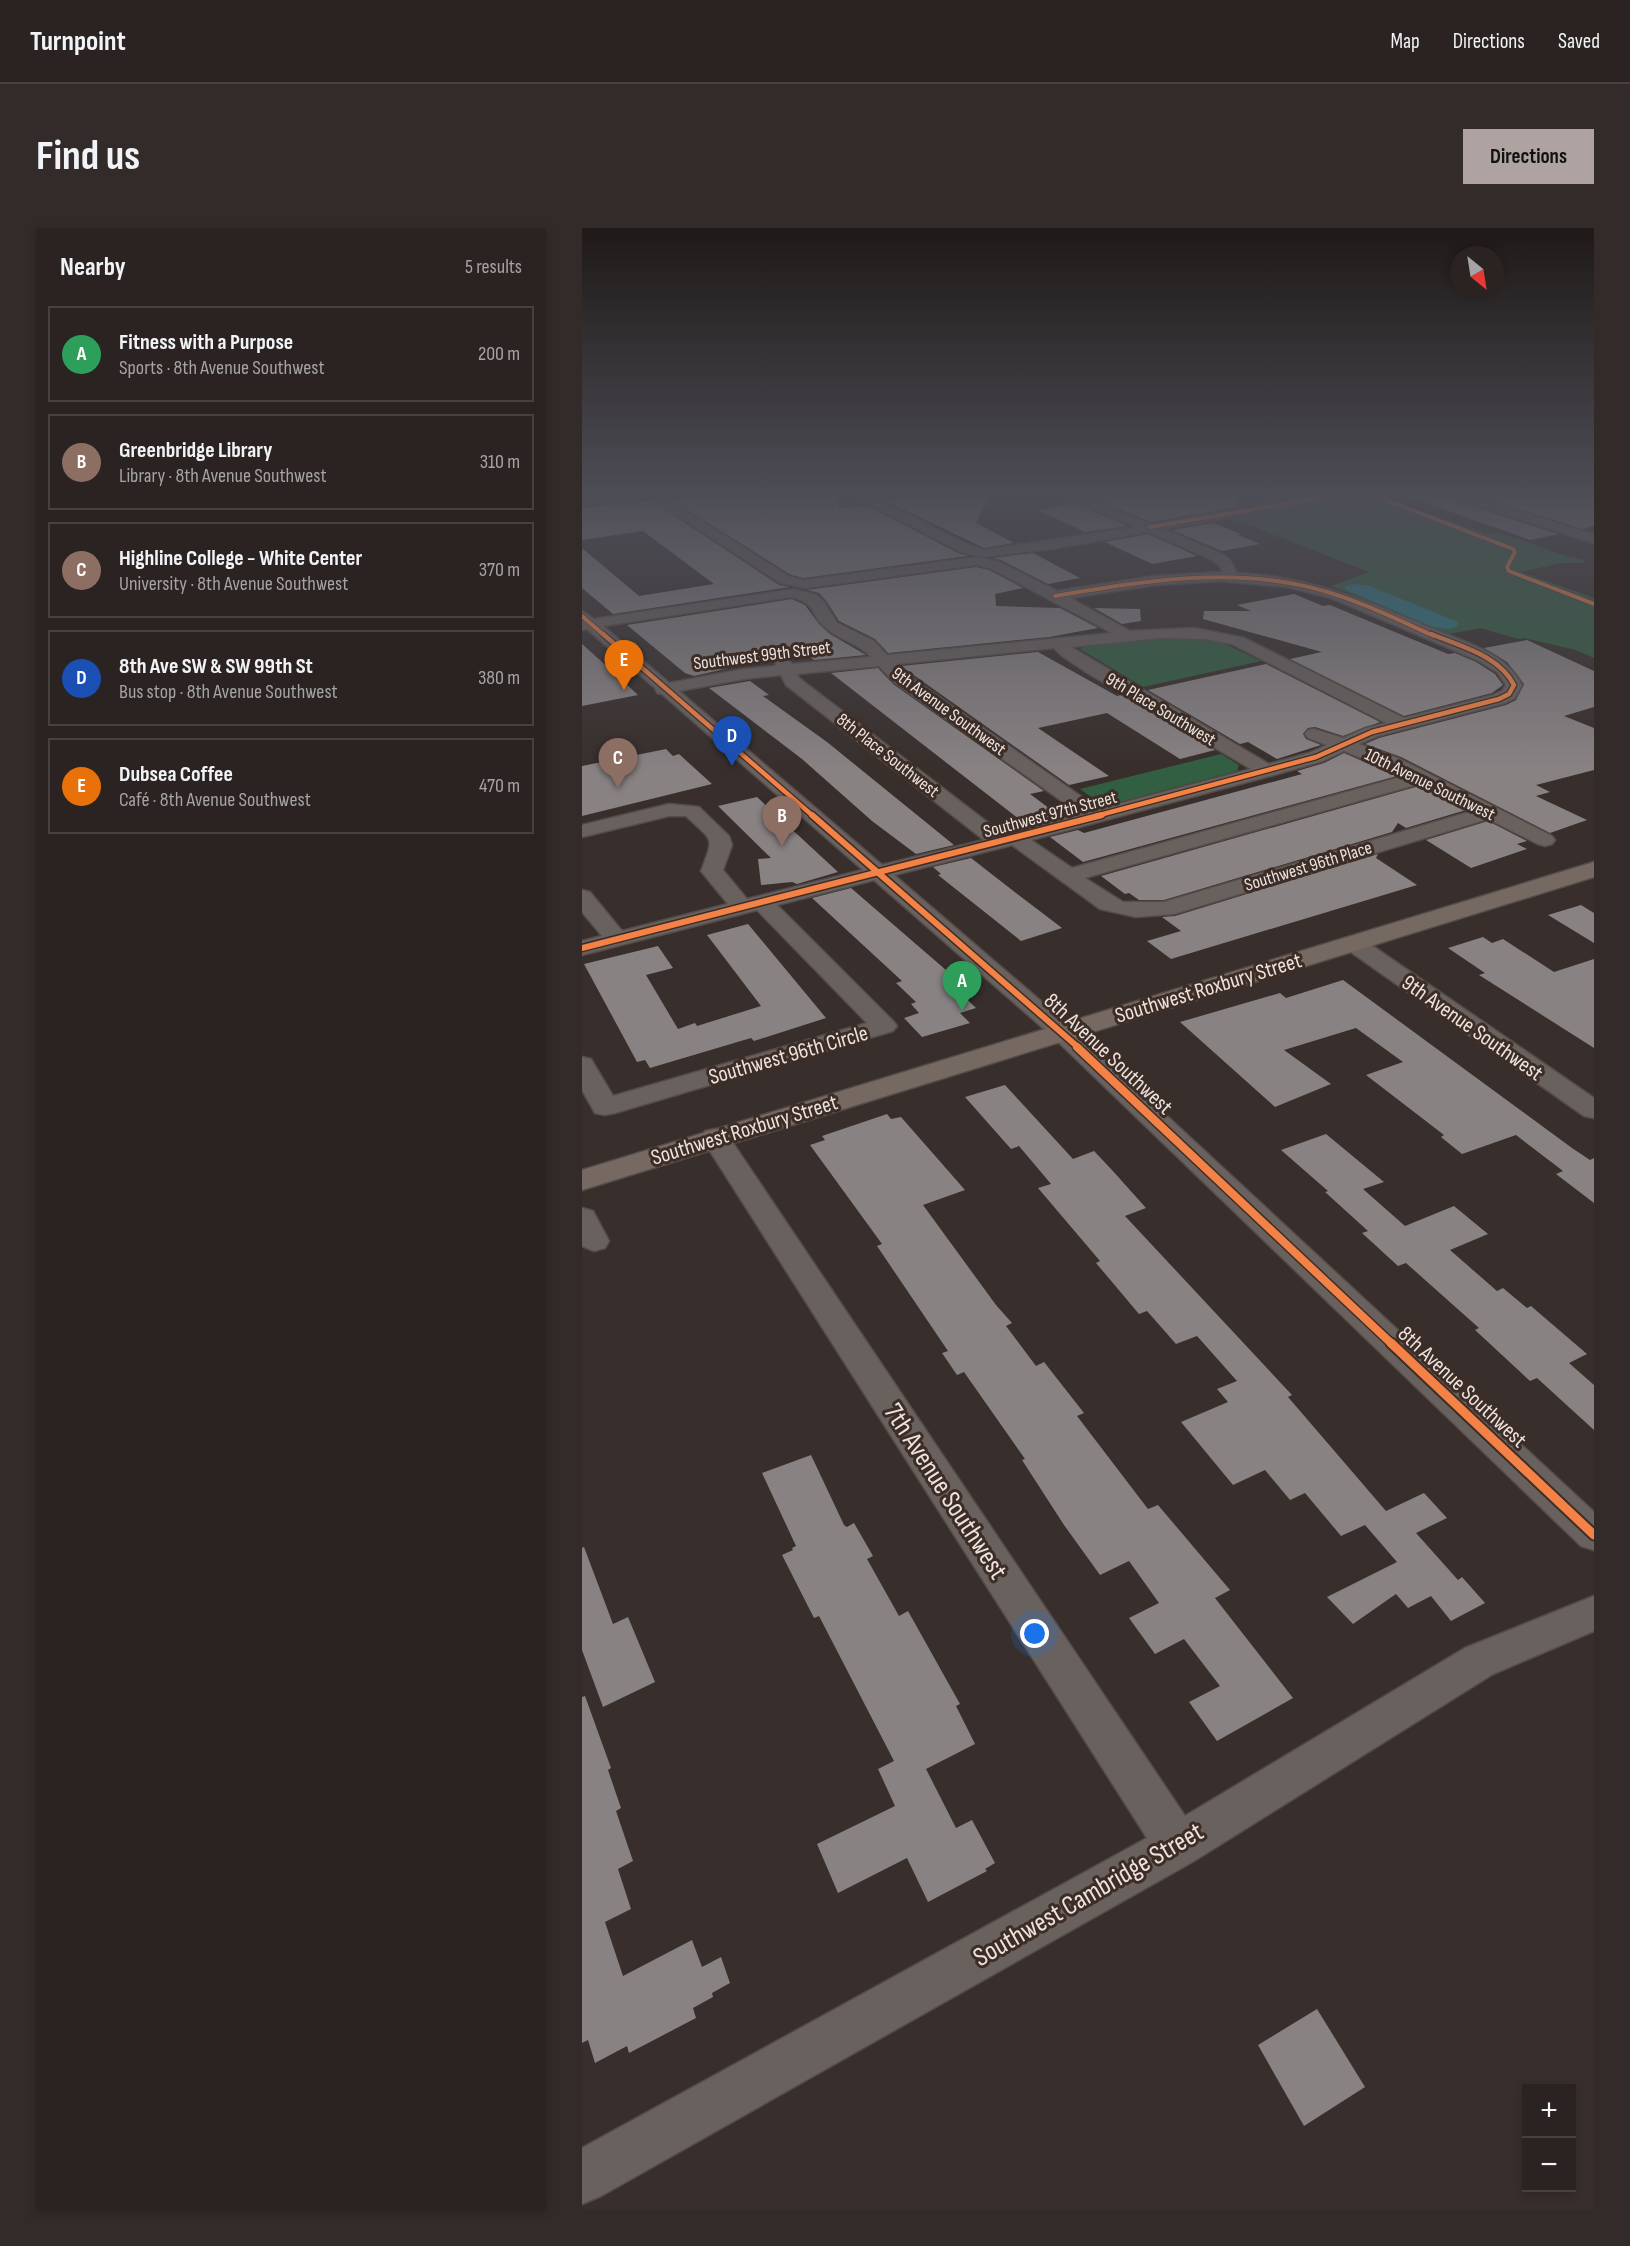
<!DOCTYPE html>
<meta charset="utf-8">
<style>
:root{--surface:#2a2321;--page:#322b2a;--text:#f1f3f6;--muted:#a5a4a5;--line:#46403f;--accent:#aea3a0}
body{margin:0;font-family:"Sofia Sans Condensed",sans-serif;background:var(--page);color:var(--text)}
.controls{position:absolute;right:18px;bottom:18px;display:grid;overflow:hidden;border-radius:0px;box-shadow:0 3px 9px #0003}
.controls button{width:54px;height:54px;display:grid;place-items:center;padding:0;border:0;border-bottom:2px solid var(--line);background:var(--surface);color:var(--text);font:30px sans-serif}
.compass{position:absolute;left:868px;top:18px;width:54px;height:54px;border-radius:50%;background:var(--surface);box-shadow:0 3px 9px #0003;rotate:150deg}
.you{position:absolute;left:453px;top:1406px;width:21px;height:21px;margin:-15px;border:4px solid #fff;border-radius:50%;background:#1a73e8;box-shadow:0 0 0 9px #1a73e833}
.badge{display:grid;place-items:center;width:39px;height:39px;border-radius:50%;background:var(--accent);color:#fff;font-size:20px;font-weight:700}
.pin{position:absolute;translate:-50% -50px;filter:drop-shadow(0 2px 3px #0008)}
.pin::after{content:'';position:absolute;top:32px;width:21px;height:18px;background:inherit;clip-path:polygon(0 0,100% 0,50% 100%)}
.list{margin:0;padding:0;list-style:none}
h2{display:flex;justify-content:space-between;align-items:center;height:78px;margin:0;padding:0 24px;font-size:26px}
h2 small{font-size:20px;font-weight:400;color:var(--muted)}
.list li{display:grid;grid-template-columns:39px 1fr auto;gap:18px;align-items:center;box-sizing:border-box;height:96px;margin:0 12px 12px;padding:0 12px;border:2px solid var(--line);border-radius:0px}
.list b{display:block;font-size:22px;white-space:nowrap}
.list p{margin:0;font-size:20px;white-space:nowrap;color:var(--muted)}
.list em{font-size:20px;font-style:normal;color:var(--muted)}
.map{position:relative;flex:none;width:1012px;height:1982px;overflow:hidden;border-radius:0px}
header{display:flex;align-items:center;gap:36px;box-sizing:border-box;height:84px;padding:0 30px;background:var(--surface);border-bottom:2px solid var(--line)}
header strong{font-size:28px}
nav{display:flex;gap:33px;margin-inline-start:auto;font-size:21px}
.intro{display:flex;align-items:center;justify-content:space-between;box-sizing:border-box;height:144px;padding:0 36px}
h1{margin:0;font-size:42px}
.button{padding:15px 27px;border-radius:0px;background:var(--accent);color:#111;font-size:21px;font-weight:700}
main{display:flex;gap:36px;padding:0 36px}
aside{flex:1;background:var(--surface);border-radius:0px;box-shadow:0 3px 9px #0003}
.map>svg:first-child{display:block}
</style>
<header>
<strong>Turnpoint</strong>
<nav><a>Map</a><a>Directions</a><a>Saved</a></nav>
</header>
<div class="intro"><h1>Find us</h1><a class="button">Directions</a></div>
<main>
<aside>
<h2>Nearby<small>5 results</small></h2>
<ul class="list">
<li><span class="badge" style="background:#2e9e5b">A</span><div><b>Fitness with a Purpose</b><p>Sports · 8th Avenue Southwest</p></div><em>200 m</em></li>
<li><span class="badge" style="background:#8d6e63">B</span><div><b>Greenbridge Library</b><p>Library · 8th Avenue Southwest</p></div><em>310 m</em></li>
<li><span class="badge" style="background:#8d6e63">C</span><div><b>Highline College - White Center</b><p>University · 8th Avenue Southwest</p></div><em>370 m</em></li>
<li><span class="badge" style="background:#1a4fb4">D</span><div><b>8th Ave SW &amp; SW 99th St</b><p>Bus stop · 8th Avenue Southwest</p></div><em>380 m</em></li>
<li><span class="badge" style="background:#e8710a">E</span><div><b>Dubsea Coffee</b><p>Café · 8th Avenue Southwest</p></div><em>470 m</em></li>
</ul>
</aside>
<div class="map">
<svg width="1012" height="1982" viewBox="0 0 1012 1982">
<rect width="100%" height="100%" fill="#382f2c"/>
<path fill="#325f41" d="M787 266 906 306 916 304 984 328 1003 332 1001 335H979L939 344 1012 370V430L994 422 942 410 936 411 899 400 866 406 749 358 787 344 648 290Z
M593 409 635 412 679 433 561 459 498 421 504 418Z
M639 526 657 537 655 543 530 576 516 574 498 561Z"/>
<path fill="#297b87" d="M772 356 788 358 876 394 875 399 867 401 851 399 762 361 764 358Z"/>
<path fill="#888283" d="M124 266H256L257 281 284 277 376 325 386 328 222 350 209 347 88 271Z
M353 266H409L394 295 432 315 402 320 304 273Z
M547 266H656L657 279 568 294 515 271Z
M827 266H864L867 271 976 306 948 312 827 269Z
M889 266H1012V298L1000 301Z
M70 273 197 357 208 359 31 386 0 360V320L57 368 132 356 61 303 0 312V280L46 274 49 276Z
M492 275 545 298 503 304 456 282Z
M631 295 659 306 656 307 678 316 640 323 590 302Z
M566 306 615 328 570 336 523 314Z
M451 325 498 350 466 356 419 332 410 330Z
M394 339 407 342 441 360 413 366 414 378 478 380 516 400 467 409 306 425 293 411 257 393 245 374 237 365 225 362Z
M712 366 741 378 748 377 866 426 873 425 894 434 913 446 921 457 910 465 822 488 708 431 740 424 621 391 622 383H669L655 377Z
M210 371 223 377 237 396 248 406 284 427 232 432 221 423 112 448 103 445 45 397Z
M512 380 558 381 559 393 540 396Z
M945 412 1012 443V479L982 488 1012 500V542L954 557 968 564 954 568 1005 592 968 605 819 529 783 516 797 510 924 477 934 472 942 456 925 434 902 420Z
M0 416 29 442 56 467 0 478Z
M456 424 535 468 539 467 633 522 598 531 525 485 456 500 527 548 487 557 319 438Z
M684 436 798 494 761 508 733 499 726 500 721 506 724 511 739 517 695 531 666 514 658 516 566 462Z
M296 440 311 456 462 563 448 566 479 589 451 597 446 594 442 595 249 445Z
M168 453 187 467 181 468 245 514 372 617 334 626 290 593 220 531 127 460Z
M84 521 91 528 97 526 130 556 0 588V538Z
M762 525 815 548 501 634 468 609 496 602 502 605 720 546 715 543 742 535Z
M837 558 884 582 824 600 816 595 810 604 582 672H557L547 665 543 666 519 648Z
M175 569 256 644 215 656 210 654 179 657 176 631 189 630 136 578Z
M906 593 945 613 935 616 945 621 889 640 844 612Z
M796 626 794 630 835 657 589 731 565 713 599 703 580 689 593 688Z
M389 630 434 665 480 700 439 713 356 647 359 646 351 639Z
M269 660 379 755 371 758 394 780 378 785 388 795 340 809 322 790 337 785 329 776 334 774 314 755 320 753 230 670Z
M999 677 1012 685V715L966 687Z
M166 696 244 790 172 813 169 810 68 840 63 832 55 834 2 736 76 718 91 740 64 747 96 801 113 795 115 798 179 778 125 707Z
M901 709 910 715 921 711 972 744 1012 731V820L897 747 903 745 866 720Z
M761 752 990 920 1008 932 1012 930V975L974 946 981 943 934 907 880 926 859 909 862 907 784 847 821 834 774 800 702 822 749 856 693 879 598 794 698 765 704 770Z
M423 857 491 931 512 923 530 942 564 980 543 988 710 1167 706 1169 804 1283 842 1265 865 1290 834 1305 876 1352 880 1349 903 1375 869 1393 849 1368 826 1380 814 1366 771 1396 745 1369 815 1334 783 1297 759 1308 723 1265 708 1272 683 1242 651 1257 599 1194 646 1174 635 1161 655 1153 615 1108 594 1116 565 1083 557 1086 514 1035 518 1033 456 960 469 956 437 918 429 921 383 869Z
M305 886 309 891 319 889 383 962 341 977 414 1077 430 1095 424 1098 454 1138 462 1134 502 1185 495 1188 566 1281 576 1277 648 1362 633 1370 711 1470 635 1513 607 1474 638 1458 602 1411 573 1426 547 1390 577 1375 547 1333 518 1347 482 1297 440 1232 443 1231 382 1144 375 1147 360 1125 366 1123 295 1018 300 1016 228 917 243 912 240 908Z
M744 906 802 954 781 961 823 998 872 978 906 1006 868 1022 915 1063 921 1060 945 1080 949 1078 1005 1126 987 1135 1012 1157V1202L955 1150 948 1153 893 1102 897 1100 824 1035 816 1038 780 1005 786 1003 743 964 746 963 699 922Z
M229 1227 262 1297 265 1299 272 1295 291 1328 285 1331 317 1388 326 1383 378 1476 374 1478 393 1516 344 1541 374 1600 390 1592 413 1635 403 1641 405 1643 346 1674 325 1630 256 1665 235 1616 313 1578 296 1541 312 1533 237 1388 232 1390 200 1327 211 1322 210 1320 214 1318 180 1245Z
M2 1319 31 1396 46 1389 73 1454 21 1479 0 1422V1320Z
M3 1468 29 1540 26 1542 39 1580 34 1583 51 1633 36 1641 49 1681 23 1694 41 1748 110 1712 120 1739 139 1729 148 1755 130 1765 131 1769 111 1780 114 1790 47 1825 45 1818 13 1835 6 1812 0 1815V1469Z
M735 1781 783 1859 722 1898 676 1817Z"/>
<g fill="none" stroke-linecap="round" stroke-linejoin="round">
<defs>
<path id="minor" d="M27 266H57L51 270 0 277V269Z
M63 266H77L208 349 222 352 395 329 418 334 475 363 573 348 641 344 637 337 630 332 566 304 470 321 398 329 377 323 269 266H284L387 317 402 322 553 299 483 269 481 266H497L568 296 743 266H768L762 270 582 301 640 326 648 332 655 345C725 348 786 373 849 400 881 414 923 423 940 457L933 470 923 475 796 508 777 516 818 531 970 608 973 612 970 616 963 618 956 616 906 591 592 686 554 689 518 681 430 617 312 647 488 798 1012 1284V1322L999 1318 470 808 292 652 195 677 311 793 315 798 311 803 33 885 23 887 13 885 0 862V829L9 831 31 868 285 795 175 682 0 727V713L20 708 0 684V662L8 664 40 703 146 676 119 643C133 607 131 614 104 588H87L0 609V597L87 576 117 579 147 608 150 617 141 642 165 671 281 642 80 466 75 465 73 460 5 401 0 402V383L12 391 212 361 235 367 243 375 255 395 292 413 305 427 530 405 408 340 394 337 224 360 198 355ZM639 353 705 359 749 370 895 432 915 444 924 457 920 463 911 467 822 490 662 410 612 400 548 403 488 370 573 357ZM210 369C238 377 226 386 244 400 258 412 276 415 289 429L210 436 207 432H195L193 435 194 438 162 441 87 455 21 398ZM578 410 623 411 650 416 804 495 784 500 761 510 732 501 726 502 723 506 726 510 745 517 727 525 687 536 489 419ZM472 420 480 428 507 446 669 541 517 581 324 446 314 436ZM297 438 312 454 498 586 422 607 217 450 215 446ZM199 447 204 457 402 612 300 637 97 463 162 451ZM762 523 822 548 490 640 449 612 692 547 741 533ZM837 556 890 583 582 674H541L503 650Z
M866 266H883L1012 307V315L868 269Z
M771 708 779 710 1012 870V890L1002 888 763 720 759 715 763 710Z
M133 901 143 903 147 909 603 1588 883 1420 1012 1368V1403L911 1446 612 1633 19 1968 0 1976V1920L565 1610 119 909 123 903Z
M0 980 11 983 27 1013 23 1020 12 1023 0 1018Z"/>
<path id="major" d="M1012 634V649L0 962V942Z"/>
</defs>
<use href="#minor" stroke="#544c4a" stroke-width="3"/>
<use href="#major" stroke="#544c4a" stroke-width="3"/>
<use href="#minor" fill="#69615e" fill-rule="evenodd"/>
<use href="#major" fill="#756962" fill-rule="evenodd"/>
<defs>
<path id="cycleway-far4" d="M788 266 931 321 933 324 925 339 927 343 1012 376
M568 299 762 266
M473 368C562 353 653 337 742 363 780 374 816 392 852 408
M0 388 23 408"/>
<path id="cycleway-far3" d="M21 406 231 588
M514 588 734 529 790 504 917 471 927 466 932 457C917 427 877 418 849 406"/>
<path id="cycleway-far2" d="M230 587 497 820
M0 720 520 587"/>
<path id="cycleway-far1" d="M495 819 811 1117"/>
<path id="cycleway" d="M809 1115 1012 1307"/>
</defs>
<use href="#cycleway-far4" stroke="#3d2d27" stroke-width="5"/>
<use href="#cycleway-far3" stroke="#3d2d27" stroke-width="7"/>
<use href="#cycleway-far2" stroke="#3d2d27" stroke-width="9"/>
<use href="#cycleway-far1" stroke="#3d2d27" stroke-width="11"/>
<use href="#cycleway" stroke="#3d2d27" stroke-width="13"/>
<use href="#cycleway-far4" stroke="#f48246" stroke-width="4"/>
<use href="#cycleway-far3" stroke="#f48246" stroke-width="4.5"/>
<use href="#cycleway-far2" stroke="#f48246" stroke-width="6"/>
<use href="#cycleway-far1" stroke="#f48246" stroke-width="8"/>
<use href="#cycleway" stroke="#f48246" stroke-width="9"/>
</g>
<linearGradient id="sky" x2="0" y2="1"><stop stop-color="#1f1a18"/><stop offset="0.49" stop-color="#4d4d56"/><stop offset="1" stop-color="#4d4d56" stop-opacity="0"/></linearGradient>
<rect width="1012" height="543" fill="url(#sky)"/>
<g text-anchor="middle" stroke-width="6" stroke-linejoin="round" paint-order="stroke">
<g font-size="18" fill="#ede2de" stroke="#3d2d27">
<text transform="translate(180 427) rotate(-7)" y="6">Southwest 99th Street</text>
<text transform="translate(579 481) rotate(31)" y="6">9th Place Southwest</text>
<text transform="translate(367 483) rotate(36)" y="6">9th Avenue Southwest</text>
<text transform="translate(306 527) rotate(38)" y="6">8th Place Southwest</text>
<text transform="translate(848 556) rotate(26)" y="6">10th Avenue Southwest</text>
<text transform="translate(468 586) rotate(-15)" y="6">Southwest 97th Street</text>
<text transform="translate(726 638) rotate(-17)" y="6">Southwest 96th Place</text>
</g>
<g font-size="22" fill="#ede2de" stroke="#3d2d27">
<text transform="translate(626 759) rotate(-17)" y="8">Southwest Roxbury Street</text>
<text transform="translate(891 799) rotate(35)" y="8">9th Avenue Southwest</text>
<text transform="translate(527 825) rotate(43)" y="8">8th Avenue Southwest</text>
<text transform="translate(206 826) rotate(-16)" y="8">Southwest 96th Circle</text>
<text transform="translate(162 901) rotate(-17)" y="8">Southwest Roxbury Street</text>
<text transform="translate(881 1158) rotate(43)" y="8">8th Avenue Southwest</text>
</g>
<g font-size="27" fill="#ede2de" stroke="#3d2d27">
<text transform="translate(364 1263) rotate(57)" y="9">7th Avenue Southwest</text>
<text transform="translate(506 1666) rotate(-30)" y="9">Southwest Cambridge Street</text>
</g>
</g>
</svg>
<div class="controls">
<button>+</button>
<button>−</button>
</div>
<svg class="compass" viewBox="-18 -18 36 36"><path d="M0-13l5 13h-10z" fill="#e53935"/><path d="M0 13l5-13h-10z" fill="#a5a4a5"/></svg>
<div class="you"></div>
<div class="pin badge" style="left:380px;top:783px;background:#2e9e5b">A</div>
<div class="pin badge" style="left:200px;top:618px;background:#8d6e63">B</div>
<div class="pin badge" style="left:36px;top:560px;background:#8d6e63">C</div>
<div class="pin badge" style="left:150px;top:538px;background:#1a4fb4">D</div>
<div class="pin badge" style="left:42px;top:462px;background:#e8710a">E</div>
</div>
</main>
